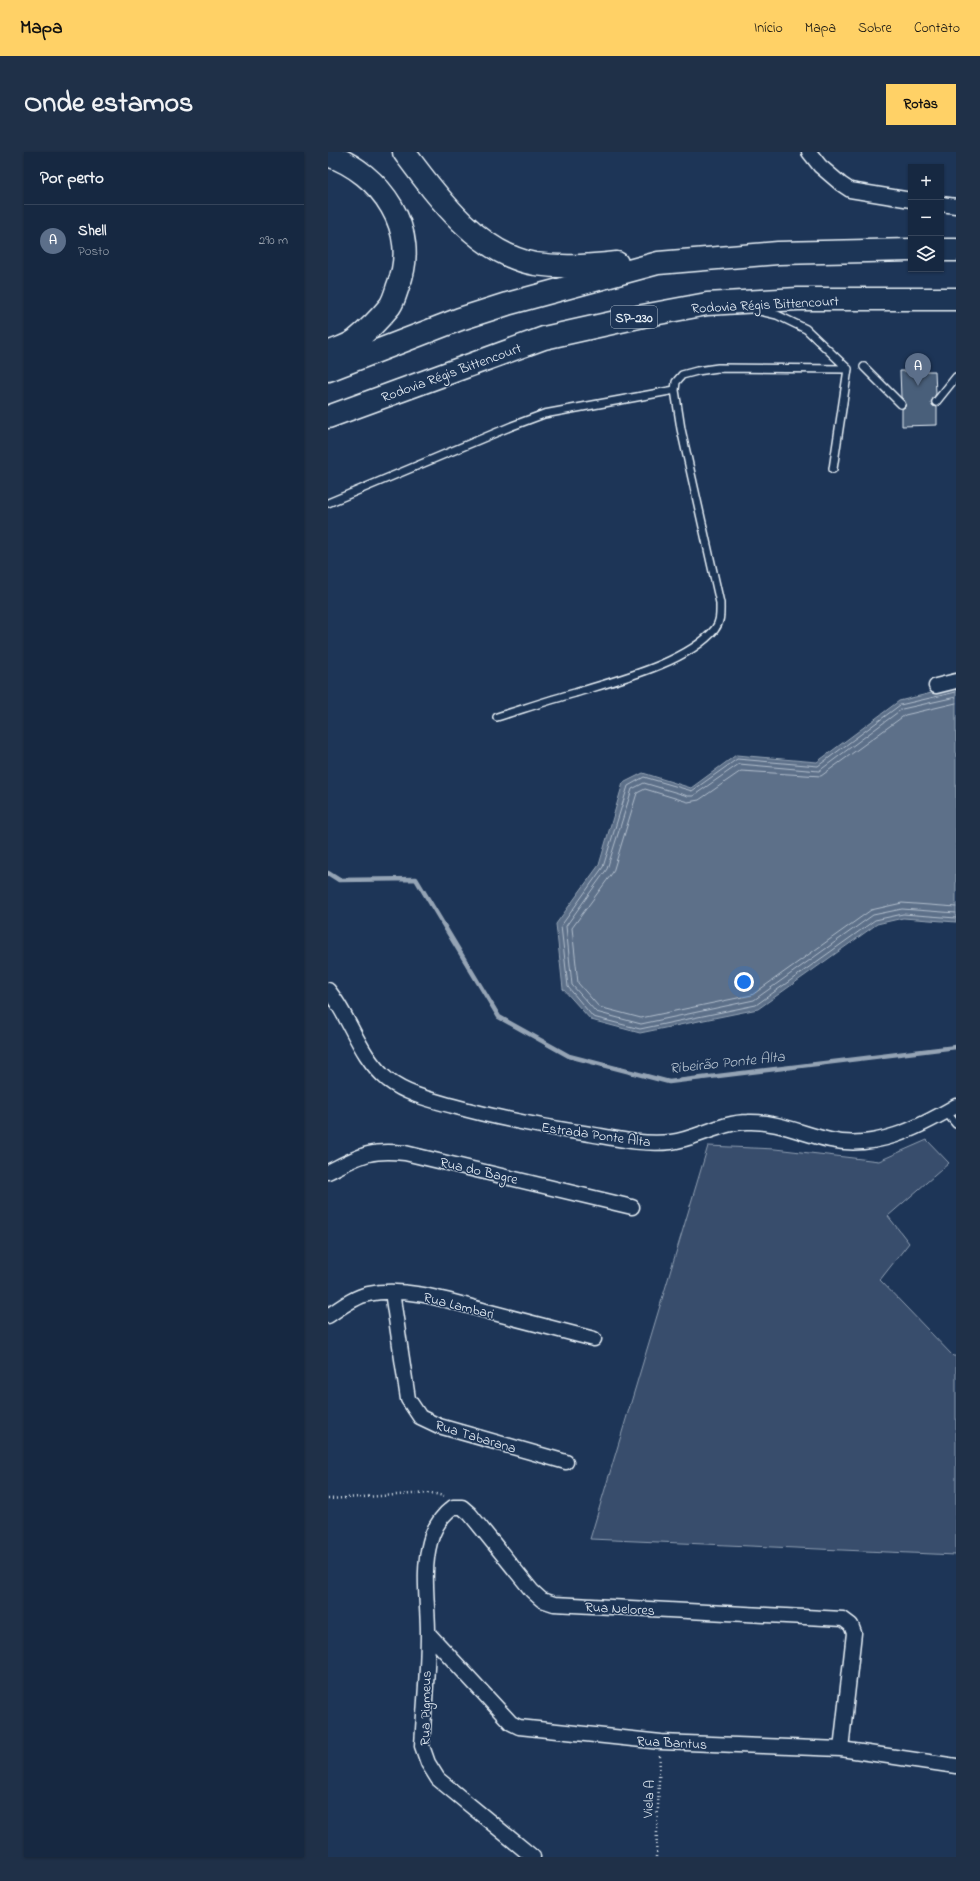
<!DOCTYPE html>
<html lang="pt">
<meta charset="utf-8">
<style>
:root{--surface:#162841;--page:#1f3048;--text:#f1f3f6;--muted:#9ea6b1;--line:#35445a;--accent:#ffd166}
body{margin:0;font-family:"Indie Flower",sans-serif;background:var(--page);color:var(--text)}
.controls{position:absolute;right:12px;top:12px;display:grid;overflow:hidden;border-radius:0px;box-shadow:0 1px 3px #0004}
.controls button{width:36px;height:36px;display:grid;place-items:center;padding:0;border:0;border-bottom:1px solid var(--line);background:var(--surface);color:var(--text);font:20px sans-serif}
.you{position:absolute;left:416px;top:830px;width:14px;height:14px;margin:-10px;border:3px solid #fff;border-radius:50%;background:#1a73e8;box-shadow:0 0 0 6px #1a73e833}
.badge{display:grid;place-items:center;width:26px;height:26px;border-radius:50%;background:var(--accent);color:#fff;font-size:13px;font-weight:700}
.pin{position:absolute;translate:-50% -33px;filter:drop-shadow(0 1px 2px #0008)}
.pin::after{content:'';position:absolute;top:21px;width:14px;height:12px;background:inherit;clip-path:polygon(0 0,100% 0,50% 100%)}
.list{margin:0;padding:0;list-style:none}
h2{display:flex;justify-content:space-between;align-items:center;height:52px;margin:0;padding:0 16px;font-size:17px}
h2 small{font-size:13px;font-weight:400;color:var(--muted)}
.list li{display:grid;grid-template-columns:26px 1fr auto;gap:12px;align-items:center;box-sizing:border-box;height:72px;padding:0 16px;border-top:1px solid var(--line)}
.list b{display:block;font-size:15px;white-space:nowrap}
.list p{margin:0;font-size:13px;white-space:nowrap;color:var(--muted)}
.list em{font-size:13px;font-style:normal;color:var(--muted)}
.icon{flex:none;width:22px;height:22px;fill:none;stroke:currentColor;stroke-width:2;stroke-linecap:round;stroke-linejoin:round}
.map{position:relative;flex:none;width:628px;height:1705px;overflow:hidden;border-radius:0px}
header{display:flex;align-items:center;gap:24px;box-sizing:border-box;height:56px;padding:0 20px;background:var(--accent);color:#111}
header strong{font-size:19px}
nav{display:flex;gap:22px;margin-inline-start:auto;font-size:14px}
.intro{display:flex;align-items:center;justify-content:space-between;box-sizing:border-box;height:96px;padding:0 24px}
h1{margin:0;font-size:28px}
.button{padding:10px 18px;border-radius:0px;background:var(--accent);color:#111;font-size:14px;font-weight:700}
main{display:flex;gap:24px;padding:0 24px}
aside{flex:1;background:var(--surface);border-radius:0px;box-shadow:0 1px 3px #0004}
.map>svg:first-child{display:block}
</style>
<header>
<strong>Mapa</strong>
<nav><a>Início</a><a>Mapa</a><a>Sobre</a><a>Contato</a></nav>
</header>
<div class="intro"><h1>Onde estamos</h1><a class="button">Rotas</a></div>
<main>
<aside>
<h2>Por perto<small></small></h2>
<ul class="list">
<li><span class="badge" style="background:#5c6f8a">A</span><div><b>Shell</b><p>Posto</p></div><em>290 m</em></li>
</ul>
</aside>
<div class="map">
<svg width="628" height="1705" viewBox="0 0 628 1705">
<rect width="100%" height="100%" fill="#1d3557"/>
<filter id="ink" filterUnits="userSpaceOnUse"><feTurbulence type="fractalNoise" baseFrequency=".025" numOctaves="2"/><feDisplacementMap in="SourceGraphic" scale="8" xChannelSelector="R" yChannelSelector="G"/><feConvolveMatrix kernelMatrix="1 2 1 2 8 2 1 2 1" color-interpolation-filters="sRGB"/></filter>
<g filter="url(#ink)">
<path fill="#374d6c" stroke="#909fb2" d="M599 988 621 1011 560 1064 581 1091 552 1128 625 1204H628V1403L262 1387 380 994 447 997 551 1009Z"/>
<path fill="#5d7089" stroke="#95a4b5" d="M628 535V770L575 766 549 772 430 857 312 881 263 868 235 837 228 772 271 713 295 631 315 621 363 636 408 603 489 610 571 549Z"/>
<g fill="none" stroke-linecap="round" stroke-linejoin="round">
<path stroke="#b0bdcc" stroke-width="1" d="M628 540 572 553 490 614 409 607 364 639 316 625 300 634 275 715 233 774 240 835 265 865 312 877 428 853 547 768 575 762 628 766
M628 545 574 557 491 619 411 612 365 644H360L316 631 304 637 279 717 238 774 244 833 268 860 313 872 426 848 545 763 574 757 628 761
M628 551 577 563 493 624 413 619 371 648 360 650 317 637 309 641 285 720 244 776 250 831 271 855 313 866 424 843 543 758 574 751 628 755"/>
<path stroke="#95a4b5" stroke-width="4.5" d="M0 721 11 728 88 727 171 865 241 904 341 930 628 895"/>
</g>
<path fill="#495e7a" stroke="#e8f1f8" d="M572 219H607L608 242 603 250 605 254 609 255V273L574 274V257L577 255 578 251 573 245Z"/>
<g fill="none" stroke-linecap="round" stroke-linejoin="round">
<defs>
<path id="lane" d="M427 158 449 163 478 177 520 217
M536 215 573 252
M608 250 628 225
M505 317 520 217
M0 351 184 274 216 262 347 238
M169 565C195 557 221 548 247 541 289 528 359 511 387 477 393 469 392 461 392 451L353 277 347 238 348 230 354 223 369 219 390 216 520 217
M618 960 628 972"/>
<path id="street" d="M481 0 492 14 513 32 522 38 583 48
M613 52 628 54
M608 534 628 529
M0 838C23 866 30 903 60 928 78 942 103 948 125 954 172 967 215 975 262 982 290 987 315 993 343 990 369 987 393 970 420 970 449 969 475 982 502 988 548 998 590 976 628 954
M0 1020C32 1004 41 997 77 1001L304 1055
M64 1140 80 1247 92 1265 111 1274 238 1310
M0 1164C12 1156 26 1145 40 1142 80 1134 124 1150 162 1160 197 1169 231 1178 266 1187
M100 1481 183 1571 191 1575 333 1590 513 1597 628 1614
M205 1705 110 1627 100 1611 94 1594C96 1557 100 1519 100 1481 100 1451 94 1420 102 1390 106 1375 113 1364 125 1355H134L142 1362 204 1439 214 1448 226 1452 515 1467 523 1473 526 1481 513 1597"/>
<path id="highway" d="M76 0C108 43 150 102 207 112 235 116 261 114 289 111
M0 3C53 21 93 79 70 134 68 140 66 148 62 154 53 165 39 179 28 188 20 194 9 197 0 201
M613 98H628
M0 218 132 167 179 152 330 111 450 101 583 98
M0 265 216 186 315 164 379 152 470 147H628"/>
</defs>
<use href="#lane" stroke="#e8f1f8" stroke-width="10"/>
<use href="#street" stroke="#e8f1f8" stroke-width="17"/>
<use href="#highway" stroke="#e8f1f8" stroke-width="25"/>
<path stroke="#e8f1f8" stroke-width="2.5" stroke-dasharray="1 3" stroke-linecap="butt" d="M0 1347 103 1341 116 1344
M328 1705 332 1604"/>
<use href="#lane" stroke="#1d3557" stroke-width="7"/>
<use href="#street" stroke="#1d3557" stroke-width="14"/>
<use href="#highway" stroke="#1d3557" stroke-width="22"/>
</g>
</g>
<g text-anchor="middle" stroke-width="3" stroke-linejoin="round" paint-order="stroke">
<rect fill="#1d3557" stroke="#abb9c8" stroke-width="1" x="283" y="154" width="46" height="22" rx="3"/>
<g font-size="13" font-weight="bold" fill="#e8f1f8">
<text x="306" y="170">SP-230</text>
</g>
<g font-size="14" fill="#e8f1f8" stroke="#1d3557">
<text transform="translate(437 152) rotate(-3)" y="5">Rodovia Régis Bittencourt</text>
<text transform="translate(123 220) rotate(-20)" y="5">Rodovia Régis Bittencourt</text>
<text transform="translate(268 982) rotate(8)" y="5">Estrada Ponte Alta</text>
<text transform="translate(151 1018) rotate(13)" y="5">Rua do Bagre</text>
<text transform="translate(131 1153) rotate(14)" y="5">Rua Lambari</text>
<text transform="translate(148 1284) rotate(17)" y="5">Rua Tabarana</text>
<text transform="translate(292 1456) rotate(3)" y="5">Rua Nelores</text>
<text transform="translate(97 1556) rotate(-89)" y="5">Rua Pigmeus</text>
<text transform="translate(344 1590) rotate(3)" y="5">Rua Bantus</text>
<text transform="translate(320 1647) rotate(-87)" y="5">Viela A</text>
</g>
<g font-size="15" font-style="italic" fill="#b7c4d1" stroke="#1d3557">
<text transform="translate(399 910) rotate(-6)" y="5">Ribeirão Ponte Alta</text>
</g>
</g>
</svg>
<div class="controls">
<button>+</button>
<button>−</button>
<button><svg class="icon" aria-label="layers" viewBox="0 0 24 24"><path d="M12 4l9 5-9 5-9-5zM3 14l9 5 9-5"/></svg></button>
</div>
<div class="you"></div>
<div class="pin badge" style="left:590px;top:234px;background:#5c6f8a">A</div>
</div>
</main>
